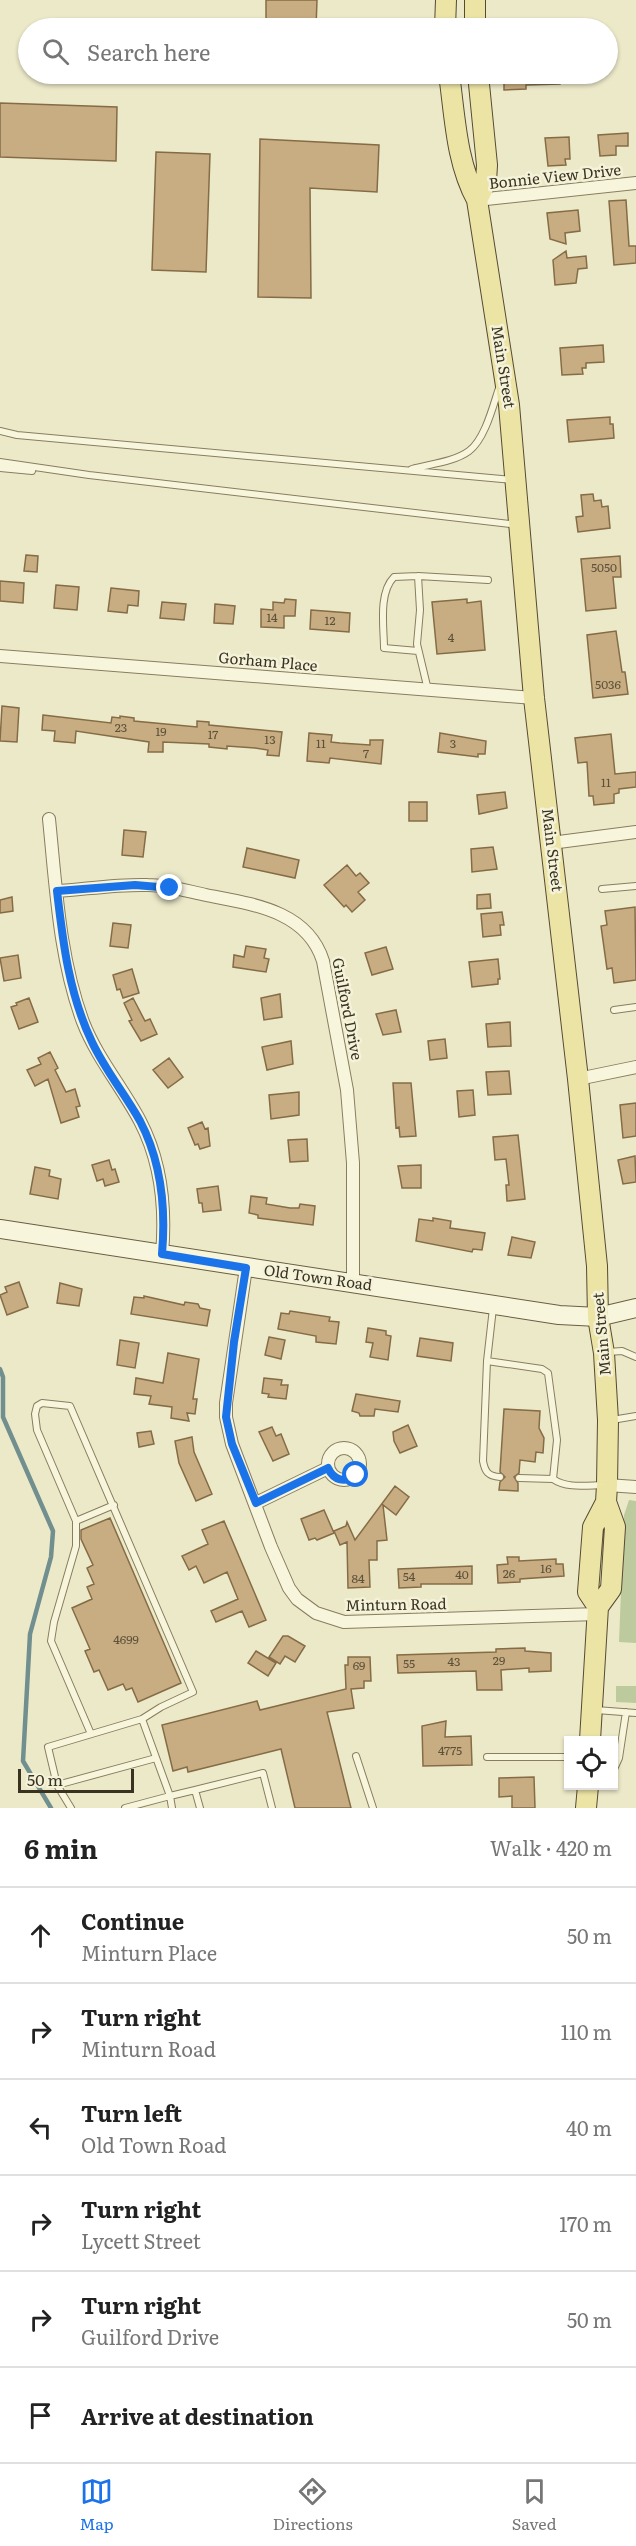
<!DOCTYPE html>
<meta charset="utf-8">
<style>
:root{--surface:#fff;--page:#f6f6f6;--text:#222;--muted:#767676;--line:#e0e0e0;--accent:#1a73e8}
body{margin:0;font-family:Literata,serif;background:var(--page);color:var(--text)}
.controls{position:absolute;right:18px;bottom:18px;display:grid;overflow:hidden;border-radius:0px;box-shadow:0 2px 4px #0004}
.controls button{width:54px;height:54px;display:grid;place-items:center;padding:0;border:0;border-bottom:2px solid var(--line);background:var(--surface);color:var(--text);font:30px sans-serif}
.scale{position:absolute;left:18px;bottom:15px;width:116px;box-sizing:border-box;padding-left:6px;border:3px solid #393221;border-top:0;font-size:16px;line-height:21px;white-space:nowrap;color:#393221;-webkit-text-stroke:4px #f4f2d9;paint-order:stroke}
.stop{position:absolute;width:18px;height:18px;margin:-14px;border:4px solid #1a73e8;border-radius:50%;background:#fff}
.stop.end{background:#1a73e8;border-color:#fff;box-shadow:0 2px 6px #0008}
.list{margin:0;padding:0;list-style:none}
h2{display:flex;justify-content:space-between;align-items:center;height:78px;margin:0;padding:0 24px;font-size:26px}
h2 small{font-size:20px;font-weight:400;color:var(--muted)}
.list li{display:grid;grid-template-columns:39px 1fr auto;gap:18px;align-items:center;box-sizing:border-box;height:96px;padding:0 24px;border-top:2px solid var(--line)}
.list b{display:block;font-size:22px;white-space:nowrap}
.list p{margin:0;font-size:20px;white-space:nowrap;color:var(--muted)}
.list em{font-size:20px;font-style:normal;color:var(--muted)}
.icon{flex:none;width:33px;height:33px;fill:none;stroke:currentColor;stroke-width:2;stroke-linecap:round;stroke-linejoin:round}
.map{position:relative;flex:none;width:636px;height:1808px;overflow:hidden}
.search{position:absolute;background:var(--surface);box-shadow:0 2px 4px #0004;left:18px;right:18px;top:18px;height:66px;display:flex;align-items:center;gap:15px;box-sizing:border-box;padding:0 21px;border-radius:33px;color:var(--muted);font-size:22px}
.sheet{height:654px;background:var(--surface)}
nav{display:flex;justify-content:space-around;align-items:center;box-sizing:border-box;height:84px;border-top:2px solid var(--line);background:var(--surface);font-size:16px;color:var(--muted)}
nav a{display:grid;justify-items:center;gap:3px}
nav .on{color:var(--accent)}
.map>svg:first-child{display:block}
</style>
<div class="map">
<svg width="636" height="1808" viewBox="0 0 636 1808">
<rect width="100%" height="100%" fill="#ece9c9"/>
<path fill="#bcca9e" d="M629 1500 636 1501V1643L619 1642 624 1515Z
M616 1686H636V1703L616 1702Z"/>
<g fill="none" stroke-linecap="round" stroke-linejoin="round">
<path stroke="#718f8e" stroke-width="4.5" d="M0 1369 3 1377V1417L53 1531 51 1557 30 1634 23 1761 51 1808"/>
</g>
<path fill="#c8ad82" stroke="#856c46" stroke-width="1.5" d="M266 0H317L316 28H266Z
M504 74H560V84L526 85V89L504 90Z
M0 103 117 107 116 161 0 157Z
M628 133V146H616V155L600 156 598 135Z
M569 137 570 159H565L566 165 548 166 545 138Z
M260 139 379 145 377 192 310 188 311 298 258 297Z
M156 152 210 154 206 272 152 270Z
M626 200 629 246H636V263L614 265 609 201Z
M578 210 580 231 565 233 566 244 550 239 547 213Z
M566 251 567 258 586 256 587 268 578 269 576 283 555 285 553 260Z
M603 345 604 362 586 363V368H582L583 374 562 375 560 348Z
M610 417V424H613L614 438 569 442 567 420Z
M593 494 594 501 601 500 602 507 608 506 610 528 578 532 576 517 583 516 581 495Z
M26 555 38 556 37 572 24 571Z
M620 556 621 577H613L616 608 586 611 581 559Z
M0 581 24 583 23 603 0 601Z
M56 585 79 587 77 610 54 608Z
M111 588 139 591 138 606 128 605 127 613 108 611Z
M285 599 296 600 295 616H284V628L261 627V609L273 610V602L284 603Z
M467 599V603L481 601 485 650 437 654 432 602Z
M162 602 186 604 184 620 160 618Z
M215 604 235 606 233 624 214 623Z
M311 610 350 613 349 632 310 629Z
M616 631 622 672H625L628 694 593 698 587 635Z
M2 706 19 708 17 742 0 741Z
M43 715 111 723 112 717 120 718V716L134 718V721L197 727V721L209 722V725L282 732 279 756 267 755 268 750 255 748 227 746V749L209 747V744L163 742V752H148L149 742 76 731 75 743 54 741 55 731 42 730Z
M309 733 332 735 331 742 340 743 370 745V740H383L381 764 330 758 329 763 307 761Z
M440 733 486 741 485 754H478V757L438 752Z
M611 734 615 774 636 772V787L619 789V793L614 794V803L594 805 593 796H589L587 762 578 763 575 738Z
M505 792 507 808 479 814 477 795Z
M409 802H427V821H409Z
M124 830 146 832 143 857 122 855Z
M493 847 497 869 472 872 471 849Z
M247 848 299 860 295 878 243 867Z
M347 865 356 876 360 873 369 883 358 892 365 900 352 912 346 905 344 907 324 885Z
M490 894 491 908 477 909V895Z
M12 897 13 911 0 913V900Z
M635 907 636 980 614 983 612 968 607 969 601 926 607 925 605 911Z
M502 912 504 925H500L501 935 483 937 481 914Z
M113 923 131 925 128 948 110 946Z
M246 946 266 949 264 958 269 959 266 972 233 967 234 955 244 957Z
M386 947 393 969 372 975 365 953Z
M18 955 21 978 4 981 0 958Z
M498 959 500 979H498V984L472 987 469 962Z
M132 969 139 993 123 998 120 989 117 990 113 975Z
M280 994 282 1017 264 1020 261 998Z
M29 998 38 1022 19 1029 11 1007 17 1005 16 1003Z
M133 998 145 1021 150 1019 157 1034 141 1041 129 1021 132 1020 124 1003Z
M396 1010 401 1032 383 1035 376 1014Z
M510 1022 511 1046 488 1047 486 1024Z
M445 1039 447 1058 430 1060 428 1041Z
M291 1041 293 1064 267 1070 262 1047Z
M50 1052 58 1068 55 1070 66 1092 75 1089 80 1106 76 1107 79 1117 61 1123 48 1079 35 1086 27 1070 41 1064 38 1058Z
M169 1058 183 1077 168 1088 153 1070Z
M509 1071 511 1094 488 1095 486 1072Z
M393 1083H411L416 1136 400 1137 399 1127 396 1128Z
M473 1090 475 1115 459 1117 457 1091Z
M299 1092V1115L271 1119 269 1095Z
M636 1103V1136L623 1138 620 1105Z
M202 1122 205 1129 208 1128 210 1146 200 1149 198 1144 195 1145 188 1128Z
M518 1135 525 1199 507 1201 506 1185H509L506 1159 495 1160 493 1137Z
M307 1139 308 1161 290 1162 288 1140Z
M635 1156 636 1182 623 1184 618 1160Z
M109 1160 112 1170 115 1169 119 1182 105 1186 103 1179 97 1181 92 1165Z
M421 1165V1188H402L398 1166Z
M35 1167 50 1170 49 1176 61 1179 58 1199 30 1194Z
M218 1186 221 1210 203 1212 202 1203H199L197 1189Z
M251 1196 267 1198 266 1204 290 1208H299L300 1204 315 1206 313 1225 258 1218V1215L249 1213Z
M433 1218 451 1221 450 1228 485 1233 482 1250 473 1249 472 1252 416 1241 419 1219 433 1221Z
M512 1237 535 1242 531 1258 508 1255Z
M19 1282 28 1307 7 1315 0 1295 7 1292 5 1287Z
M60 1283 82 1289 79 1306 57 1303Z
M144 1296 184 1305 185 1302 198 1304 200 1308 210 1310 207 1326 131 1314 134 1297 144 1298Z
M290 1311 330 1317 329 1321 339 1322 336 1344 316 1342V1336L278 1329 281 1313 289 1314Z
M368 1328 386 1331V1335L391 1336 388 1360 370 1357 373 1343 366 1342Z
M269 1337 285 1340 281 1359 265 1355Z
M420 1338 453 1343 451 1361 417 1356Z
M120 1340 139 1343 135 1368 117 1365Z
M168 1353 199 1359 193 1399H197L195 1414 187 1413 189 1421 171 1418 172 1407 149 1404 151 1396 134 1394 136 1378 163 1383Z
M264 1378 282 1380 281 1385H288L286 1399 268 1397 269 1394 262 1393Z
M356 1394 400 1401 398 1412 375 1409 374 1416H360L359 1413 352 1411Z
M504 1409 540 1411 539 1428 544 1438 543 1453 536 1452 535 1462 520 1460 519 1473 514 1477 518 1483V1491L499 1490 500 1482 505 1477 500 1472Z
M408 1425 417 1446 400 1453 394 1441 393 1432Z
M272 1427 276 1436 281 1434 289 1454 273 1461 259 1432Z
M151 1431 154 1444 139 1447 137 1433Z
M192 1437 194 1452 212 1494 196 1501 179 1463 175 1441Z
M395 1486 409 1497 396 1515 383 1505 387 1540 377 1541V1560H369L370 1587 348 1588 347 1542 340 1545 334 1531 346 1526 347 1522 355 1540Z
M324 1510 334 1533 317 1540 315 1538 309 1540 301 1519Z
M110 1518 181 1683 138 1702 132 1688 126 1690 123 1684 108 1690 99 1670 94 1672 85 1651 90 1649 72 1608 92 1599 87 1587 94 1584 87 1568 93 1565 81 1539V1530Z
M224 1521 266 1620 249 1627 242 1611 216 1622 211 1611 238 1599 227 1572 204 1583 196 1566 189 1570 182 1556 208 1544 202 1530Z
M507 1557H519V1561L556 1559V1564H563L564 1576 520 1579V1582L498 1583 497 1565 508 1564Z
M472 1566V1584H421V1587L399 1588 398 1569Z
M283 1636H288L305 1646 295 1662 285 1656 280 1664 269 1657Z
M525 1648V1651L551 1653V1671L529 1672V1668L501 1670 502 1690H477L476 1671 398 1673 397 1655 496 1652V1649Z
M256 1651 276 1663 268 1676 248 1663Z
M348 1657H370L371 1681H364V1688L351 1689 354 1708 327 1712 351 1808H295L281 1749 188 1772 187 1767 173 1771 162 1725 257 1701 260 1710 346 1689 345 1665H348Z
M446 1721 445 1737 471 1736 472 1765 423 1766 422 1726Z
M534 1777 535 1808H512V1796L499 1797V1778Z"/>
<g fill="none" stroke-linecap="round" stroke-linejoin="round">
<defs>
<path id="lane" d="M0 431 17 435 512 480
M0 462 89 475 518 525
M0 468 32 471
M412 469C430 464 454 462 469 451 485 439 493 406 499 388
M418 576 420 610 417 644 428 690
M418 651 384 648C384 628 378 593 394 577L418 576 488 580
M602 889 636 886
M614 1010 636 1007
M493 1308 487 1361 542 1369 548 1373 557 1440 553 1479C567 1489 588 1485 605 1485
M608 1352 622 1351 636 1357
M487 1361 483 1461C485 1472 488 1476 500 1477
M612 1420 636 1416
M519 1478 553 1479
M76 1521 114 1505
M596 1710 636 1713
M91 1734 51 1641 54 1622 76 1546V1521L37 1430 35 1414 37 1406 42 1403 70 1406 193 1692 161 1707 142 1719
M356 1756 373 1808
M487 1757H568
M614 1769 619 1758 626 1712
M57 1785 156 1758
M195 1790 263 1773 272 1808
M71 1808 57 1785 48 1747 142 1719 170 1796 195 1790 200 1808
M125 1808 170 1796 172 1808"/>
<path id="street" d="M477 200 636 183
M0 656 534 698
M49 819C56 887 59 957 83 1022 97 1058 122 1087 140 1121 162 1163 166 1208 162 1254
M551 843 636 832
M57 891C87 889 118 884 148 885 167 885 187 891 206 895 251 904 307 910 323 961L347 1090 353 1163V1283
M578 1079 636 1067
M246 1268 226 1403V1417L232 1444 271 1547 289 1588 297 1599 316 1613 344 1622 598 1614
M328 1464a16 16 0 1 1 32 0a16 16 0 1 1-32 0Z
M607 1485 636 1487
M256 1503 328 1468"/>
<path id="secondary" d="M0 1229 559 1315 598 1317 636 1308"/>
<path id="primary" d="M445 28 446 0
M475 28V0
M449 74C455 116 456 162 477 200L509 405 534 698 578 1079 597 1266 598 1317 604 1353 608 1420 607 1485 606 1502 593 1527 588 1592 598 1607
M477 200 486 182 487 165 478 74
M590 1740 598 1607 611 1589 615 1527 606 1502
M586 1808 588 1786"/>
</defs>
<use href="#lane" stroke="#887d5f" stroke-width="8"/>
<use href="#street" stroke="#887d5f" stroke-width="14"/>
<use href="#secondary" stroke="#6a5e42" stroke-width="20"/>
<use href="#primary" stroke="#564a33" stroke-width="22"/>
<use href="#lane" stroke="#f7f5dc" stroke-width="6"/>
<use href="#street" stroke="#f7f5dc" stroke-width="12"/>
<use href="#secondary" stroke="#f7f5dc" stroke-width="18"/>
<use href="#primary" stroke="#ece4a5" stroke-width="20"/>
</g>
<g fill="none" stroke-linecap="round" stroke-linejoin="round">
<path stroke="#1a73e8" stroke-width="8" d="M170 888 135 885 57 891C63 943 69 994 92 1042 105 1070 125 1094 140 1121 162 1163 166 1208 162 1254L246 1268 234 1342 226 1417 232 1444 256 1503 328 1468C334 1481 345 1483 356 1475"/>
</g>
<g text-anchor="middle" stroke-width="5" stroke-linejoin="round" paint-order="stroke">
<g font-size="12" fill="#5d5139">
<text x="604" y="572">5050</text>
<text x="272" y="622">14</text>
<text x="330" y="625">12</text>
<text x="451" y="642">4</text>
<text x="608" y="689">5036</text>
<text x="121" y="732">23</text>
<text x="161" y="736">19</text>
<text x="213" y="739">17</text>
<text x="270" y="744">13</text>
<text x="321" y="748">11</text>
<text x="453" y="748">3</text>
<text x="366" y="758">7</text>
<text x="606" y="787">11</text>
<text x="546" y="1573">16</text>
<text x="509" y="1578">26</text>
<text x="462" y="1579">40</text>
<text x="409" y="1581">54</text>
<text x="358" y="1583">84</text>
<text x="126" y="1644">4699</text>
<text x="499" y="1665">29</text>
<text x="454" y="1666">43</text>
<text x="409" y="1668">55</text>
<text x="359" y="1670">69</text>
<text x="450" y="1755">4775</text>
</g>
<g font-size="15" fill="#393221" stroke="#f4f2d9">
<text transform="translate(555 177) rotate(-6)" y="5">Bonnie View Drive</text>
<text transform="translate(503 367) rotate(81)" y="5">Main Street</text>
<text transform="translate(268 662) rotate(5)" y="5">Gorham Place</text>
<text transform="translate(552 850) rotate(83)" y="5">Main Street</text>
<text transform="translate(347 1009) rotate(79)" y="5">Guilford Drive</text>
<text transform="translate(318 1278) rotate(8)" y="5">Old Town Road</text>
<text transform="translate(602 1334) rotate(-95)" y="5">Main Street</text>
<text transform="translate(396 1605) rotate(-1)" y="5">Minturn Road</text>
</g>
</g>
</svg>
<div class="controls">
<button><svg class="icon" aria-label="locate" viewBox="0 0 24 24"><circle cx="12" cy="12" r="6"/><path d="M12 2v4M12 18v4M2 12h4M18 12h4"/></svg></button>
</div>
<div class="scale">50 m</div>
<div class="stop" style="left:356px;top:1475px"></div>
<div class="stop end" style="left:170px;top:888px"></div>
<div class="search"><svg class="icon" aria-label="search" viewBox="0 0 24 24"><circle cx="10" cy="10" r="6"/><path d="M15 15l6 6"/></svg>Search here</div>
</div>
<section class="sheet">
<h2>6 min<small>Walk · 420 m</small></h2>
<ul class="list">
<li><svg class="icon" aria-label="ahead" viewBox="0 0 24 24"><path d="M12 20V5M6 11l6-6 6 6"/></svg><div><b>Continue</b><p>Minturn Place</p></div><em>50 m</em></li>
<li><svg class="icon" aria-label="right" viewBox="0 0 24 24"><path d="M7 20v-9h11M14 6l5 5-5 5"/></svg><div><b>Turn right</b><p>Minturn Road</p></div><em>110 m</em></li>
<li><svg class="icon" aria-label="left" viewBox="0 0 24 24"><path d="M17 20v-9H6M10 6l-5 5 5 5"/></svg><div><b>Turn left</b><p>Old Town Road</p></div><em>40 m</em></li>
<li><svg class="icon" aria-label="right" viewBox="0 0 24 24"><path d="M7 20v-9h11M14 6l5 5-5 5"/></svg><div><b>Turn right</b><p>Lycett Street</p></div><em>170 m</em></li>
<li><svg class="icon" aria-label="right" viewBox="0 0 24 24"><path d="M7 20v-9h11M14 6l5 5-5 5"/></svg><div><b>Turn right</b><p>Guilford Drive</p></div><em>50 m</em></li>
<li><svg class="icon" aria-label="arrive" viewBox="0 0 24 24"><path d="M6 21V4h12l-3 4 3 4H6"/></svg><div><b>Arrive at destination</b></div></li>
</ul>
</section>
<nav>
<a class="on"><svg class="icon" aria-label="map" viewBox="0 0 24 24"><path d="M3 6l6-2 6 2 6-2v14l-6 2-6-2-6 2zM9 4v14M15 6v14"/></svg>Map</a>
<a><svg class="icon" aria-label="directions" viewBox="0 0 24 24"><path d="M12 3l9 9-9 9-9-9zM9 14v-3h6M13 9l2 2-2 2"/></svg>Directions</a>
<a><svg class="icon" aria-label="saved" viewBox="0 0 24 24"><path d="M7 4h10v16l-5-4-5 4z"/></svg>Saved</a>
</nav>
